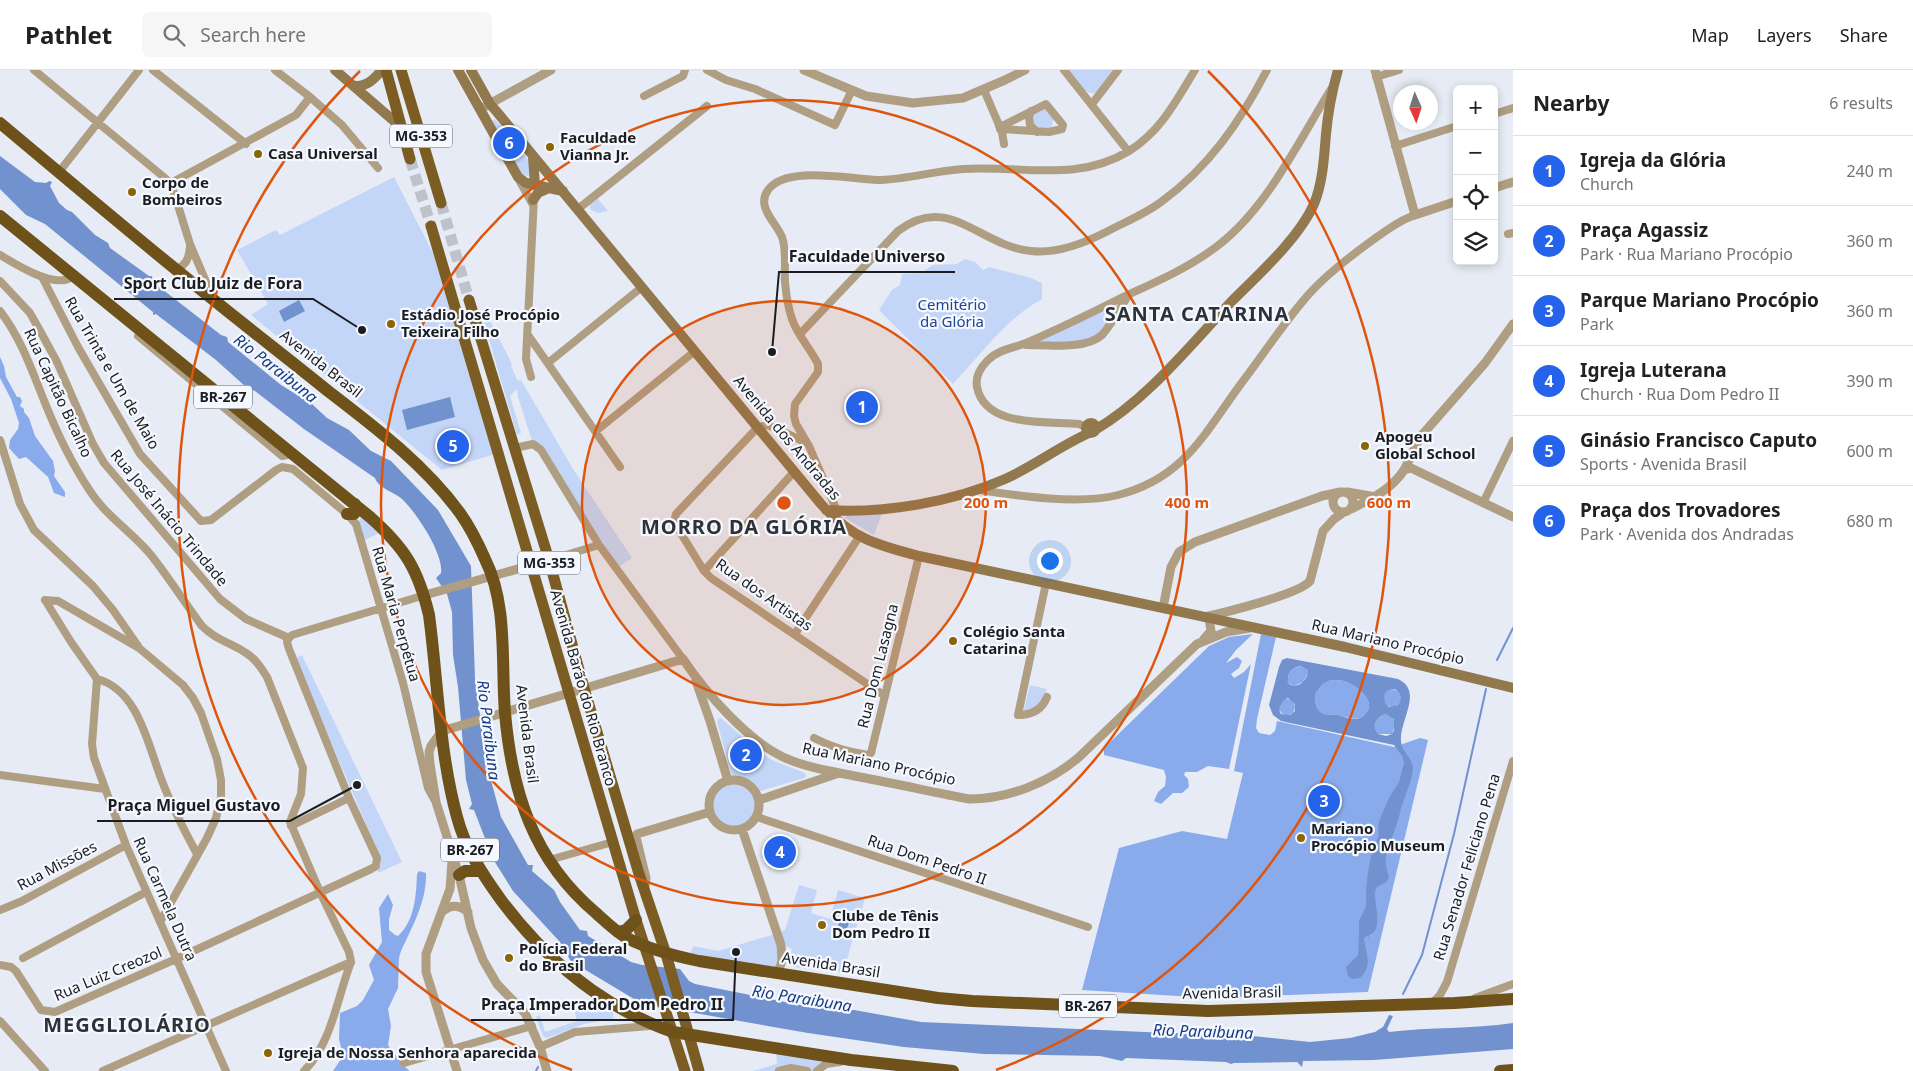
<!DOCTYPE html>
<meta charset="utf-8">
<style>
:root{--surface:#fff;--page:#f6f6f6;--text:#202124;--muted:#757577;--line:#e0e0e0;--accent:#2563eb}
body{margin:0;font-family:"Noto Sans",sans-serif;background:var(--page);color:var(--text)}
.controls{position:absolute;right:15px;top:15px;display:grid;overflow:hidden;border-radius:8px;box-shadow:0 2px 8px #0003}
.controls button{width:45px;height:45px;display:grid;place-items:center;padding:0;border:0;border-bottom:1px solid var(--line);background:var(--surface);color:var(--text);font:25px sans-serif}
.compass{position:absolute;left:1393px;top:15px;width:45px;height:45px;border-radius:50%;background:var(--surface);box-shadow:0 2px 8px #0003;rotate:177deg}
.you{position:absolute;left:1049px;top:490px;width:18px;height:18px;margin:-12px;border:4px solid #fff;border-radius:50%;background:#1a73e8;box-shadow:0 0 0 8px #1a73e833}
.badge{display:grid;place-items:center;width:32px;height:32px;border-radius:50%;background:var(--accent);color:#fff;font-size:16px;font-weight:700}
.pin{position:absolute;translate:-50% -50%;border:2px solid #fff;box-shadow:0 1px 5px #0006}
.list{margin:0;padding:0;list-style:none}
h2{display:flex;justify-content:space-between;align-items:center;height:65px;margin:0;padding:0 20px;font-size:21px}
h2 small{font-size:16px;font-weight:400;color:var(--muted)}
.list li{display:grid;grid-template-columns:32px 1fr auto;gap:15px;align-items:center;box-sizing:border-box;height:70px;padding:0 20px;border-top:1px solid var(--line)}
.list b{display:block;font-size:19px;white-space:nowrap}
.list p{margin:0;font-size:16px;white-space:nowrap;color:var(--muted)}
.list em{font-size:16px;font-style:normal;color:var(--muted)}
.icon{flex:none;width:28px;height:28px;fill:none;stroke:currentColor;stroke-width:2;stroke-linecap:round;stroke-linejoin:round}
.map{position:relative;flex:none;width:1513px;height:1001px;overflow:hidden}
header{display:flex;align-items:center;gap:30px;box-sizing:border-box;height:70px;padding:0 25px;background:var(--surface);border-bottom:1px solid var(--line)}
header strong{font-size:24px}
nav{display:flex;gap:28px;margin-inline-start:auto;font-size:18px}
.search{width:350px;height:45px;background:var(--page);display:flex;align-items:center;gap:12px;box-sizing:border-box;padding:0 18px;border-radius:8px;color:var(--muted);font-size:19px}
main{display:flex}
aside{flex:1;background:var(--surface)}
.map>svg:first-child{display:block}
</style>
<header>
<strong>Pathlet</strong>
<div class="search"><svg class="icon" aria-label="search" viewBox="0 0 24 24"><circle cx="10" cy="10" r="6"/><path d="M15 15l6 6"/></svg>Search here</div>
<nav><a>Map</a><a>Layers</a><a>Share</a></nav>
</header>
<main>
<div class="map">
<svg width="1513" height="1001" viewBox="0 0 1513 1001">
<rect width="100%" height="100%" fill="#e6ebf5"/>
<path fill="#c4d6f8" d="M1067 0H1116L1096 23C1083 25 1075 9 1067 0Z
M1044 37 1054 48 1051 58 1036 60 1030 47 1031 44Z
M495 49 532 95 531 104 528 106 521 104 492 51Z
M394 107 434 185 495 384 442 400 251 245 268 234 237 180 276 160 280 165Z
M597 128 608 141 598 143 590 139V134Z
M965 189 975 192 983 200 989 197 1028 207 1042 213V229C1007 248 980 285 953 314L879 240 892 220 900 215 902 204 921 203 933 195 957 194Z
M1122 231C1115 241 1109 255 1100 263 1086 277 1051 272 1032 272Z
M485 246 488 247 512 294 511 296 518 311 521 310 573 399 632 488 617 498 533 374 518 327 517 319 510 326 521 363 517 365 483 249Z
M882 443 874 465 845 448 847 445Z
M361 448 385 460 361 472 356 454Z
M302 585 402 792 378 803 377 799 381 795V789L295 588Z
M1030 615 1047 619C1043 637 1040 636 1023 643Z
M721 648 757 680 774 691 805 703 806 706 804 708 757 722 752 716C780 761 711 779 707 737 706 730 708 724 712 719 718 712 726 711 732 707L717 652 718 649Z
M799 815 817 820 811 843 830 849 838 820 865 828 843 903 794 897C790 891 790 886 792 879L786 876 780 862 785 860Z
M775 864 781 887 774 900 691 883 693 876 718 881Z
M594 929 613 942V949L584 954 547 968 543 966 536 947 540 945 545 962 577 951 573 935Z
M776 981 847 990 816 1001H752L777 994Z"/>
<path fill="#8aabeb" d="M0 287 4 296 6 307 17 327H20L22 331 20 336 24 339V342L29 348 35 366 53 391 55 401 54 406 65 422V427L54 423 48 407 26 387 19 389 9 378 10 370 18 359 19 353 11 329 0 308Z
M1253 564 1236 580 1226 593 1237 587 1242 591 1239 598 1231 604 1234 608 1244 602 1251 594 1229 699 1208 696 1197 702H1185L1184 705 1188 709 1189 717 1182 723H1173L1161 734 1154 731 1158 722 1165 716 1166 707 1164 700 1104 685V678L1209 576 1229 567Z
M1261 564 1276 567 1257 649 1256 658 1259 663 1270 665 1275 661 1277 651 1394 677 1420 668 1428 670 1368 922 1209 928 1082 920 1119 778 1182 761 1227 769 1243 703 1234 701Z
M1302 596 1307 598 1309 602 1303 612 1294 616 1288 613C1287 602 1292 598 1302 596Z
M1331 610C1337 610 1342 610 1347 612 1357 616 1378 632 1365 644 1357 652 1349 648 1340 645 1332 644 1323 647 1318 639 1315 635 1315 628 1315 624L1323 614Z
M1383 628a9 9 0 1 1 18 0a9 9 0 1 1-18 0Z
M1279 637a8 8 0 1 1 16 0a8 8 0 1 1-16 0Z
M1386 644 1393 647 1395 655 1392 664H1377C1370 656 1377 646 1386 644Z
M419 801 426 803C427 831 412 857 401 881L399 888 398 918 388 939 391 956 388 975C390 978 407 1000 410 1001H333L343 986 339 969 340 943 357 936 363 930 374 910 369 895 382 872 379 838 388 824 393 835 389 849V860L395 865 398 866C415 850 416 826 417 804Z"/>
<path fill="#7191cf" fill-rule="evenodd" d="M0 86 35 112 46 113 49 111 52 112 50 116 59 133 67 140 72 142 95 165 108 173 110 178 149 206H152L153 212 221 265 227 267 228 272 281 315 312 334 327 348 349 360 371 381 391 391 438 440 471 496 475 609 487 696 501 747 528 795H533L532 801 554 820 560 832 580 860 587 861 588 866 631 892 642 895 680 899 689 911 695 914 800 935 819 932C829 940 841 941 854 940L921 952 1167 963 1233 964 1310 972 1350 968 1375 962 1383 957 1389 945 1393 946 1387 959 1389 962C1430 957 1472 959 1513 953V979L1374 990 1303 991 1302 997 1297 992 1234 993 1231 994 1226 992 1126 988 1122 991 1100 986 984 984 904 977 808 963 655 936 647 931 634 929 584 899 582 901 574 897 560 872 513 821 493 789 474 740 469 739 472 734 466 710 458 617 453 585 452 542 447 524 436 508 441 503C444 484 416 442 402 429 393 421 379 419 375 408L304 359 255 321 246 317 216 290 156 244 153 245V242L45 154 26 145 0 119Z
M299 230 305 241 284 252 279 241Z
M450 327 455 347 407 360 402 340Z
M1287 588 1398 609C1424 621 1399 651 1401 671 1401 682 1413 687 1413 699 1412 711 1406 723 1402 735 1400 740 1400 745 1398 750 1395 762 1389 773 1386 786 1384 793 1388 801 1389 808L1386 812 1377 817 1375 822C1374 834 1384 860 1369 865V869L1368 865 1364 868C1365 883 1374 894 1360 908L1352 909 1348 906 1346 897 1358 885C1359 873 1359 862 1359 851L1366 836V822L1368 802 1371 786 1379 765 1378 760 1379 751 1389 728 1399 712 1404 693 1402 686 1394 675 1281 651 1273 645 1269 635 1279 597 1282 590ZM1301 596 1308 600C1309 610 1296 621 1288 613 1287 603 1291 598 1301 596ZM1331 610C1337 610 1341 610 1347 612 1357 616 1378 632 1365 644 1357 653 1348 648 1339 645 1332 644 1323 647 1318 639 1315 635 1315 628 1315 624L1323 614ZM1392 619H1395C1402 624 1402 629 1398 635L1389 637 1385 633 1384 625 1387 621ZM1288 628 1295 634V641L1290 645 1281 644C1277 638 1282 630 1288 628ZM1386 644 1394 649V660L1392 664 1386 666 1378 664C1370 656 1377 646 1386 644Z
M843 840 852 843 846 862 837 859Z"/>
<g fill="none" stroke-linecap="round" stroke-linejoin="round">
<path stroke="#7191cf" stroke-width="2" d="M1497 590 1513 558
M1403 924 1422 885 1454 764 1486 619
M536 1001 538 997"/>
<path stroke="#bdc2cb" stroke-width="11" stroke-dasharray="11 5.5" stroke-linecap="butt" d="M410 89 431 156
M441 133 469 230"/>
<path stroke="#af9e81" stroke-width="8" d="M34 0 171 113 190 174 212 226
M153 0 246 74
M275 0 310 27 342 55 378 98
M707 0 726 10 755 19 835 55 852 20
M1064 0 1128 81
M1376 7 1399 0
M984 20 1002 62 1004 74
M644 26 683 6 685 0
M1092 34 1118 0
M1031 41 1029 47 1030 55 1037 62
M1494 44 1513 38
M999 56 1004 55 1046 34 1063 55 1062 59 1049 62 1000 59
M1395 76 1457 56
M59 102 139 0
M518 108 533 135
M171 113 296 45 310 27
M578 139 707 36
M1508 164 1513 163
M0 185C15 194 53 218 70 208L69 201
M176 200C187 194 189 188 190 176
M42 207 78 277 140 384 201 451 211 450 276 400 282 397 293 399 347 444 356 454 403 613 428 718 434 729
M0 211 30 243 39 259 57 292 93 374 104 393 220 529 246 549 289 568
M0 241C21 268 32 301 45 333 57 363 72 394 90 421 106 446 132 462 151 485 169 508 185 533 202 556 217 571 230 572 246 583 256 589 261 598 267 607L303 698 301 724 290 752 320 822 349 882 351 892
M800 264 898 161C949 122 979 176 1031 181 1057 184 1085 173 1108 161 1125 152 1145 144 1161 132 1209 97 1240 52 1267 0
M528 265 620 397
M138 266 282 386 292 384
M1026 275C1046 275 1086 280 1102 265 1112 254 1120 238 1128 226
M548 293 642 217
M531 307 526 289 534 127
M1086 357 1079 354C1046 351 985 358 977 317 975 307 981 297 988 290 998 280 1013 278 1026 273 1056 260 1085 246 1115 231 1146 216 1181 202 1209 182 1264 145 1297 74 1331 19
M596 361 695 281
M0 370 20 434 34 460 93 516 113 540 138 576
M807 373 768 355 758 357 676 444 674 452 704 501 711 508 885 626
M515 378 533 374 541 380 599 475 683 589
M979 420C1019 426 1079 435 1118 425 1185 408 1205 362 1243 311 1265 282 1285 251 1309 224 1327 204 1348 188 1370 172 1384 162 1398 151 1415 145
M1483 433 1513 371
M838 443 809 376 796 354 794 346 795 334 818 302V294C811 279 797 265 792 249 788 237 786 224 785 212 784 197 787 181 782 167 775 151 756 137 768 120 786 94 853 110 881 110 908 109 935 101 963 99 1020 95 1077 113 1129 81 1161 61 1176 31 1195 0
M549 490 599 475
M704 501 794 402
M1046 513 1018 645C1031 645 1042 640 1047 627
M45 530 71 572 97 609 92 674 94 688 126 775 226 1001
M45 530 58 531 139 578 183 615 193 628 201 643 217 689 221 710V727L216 748 207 768 160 852
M795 564 859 467
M289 568 292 565 425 525
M97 609C139 620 148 676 162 711 172 737 184 760 197 784
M814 668C831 677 848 682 868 685L871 683 919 486
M0 705 105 719
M757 747 1088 857
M291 756 349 728
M549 790 613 772
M0 840 22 831 126 775
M23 888 146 822
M0 895 11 897 16 901 41 940 55 942 176 889 371 799 376 796 377 788 349 728 289 579 287 572 289 568
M1475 928 1513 914
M1432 933 1440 925 1447 912 1513 691
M0 951 45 1001
M540 977 575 962 650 956
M404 993 532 956
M103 1001 351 892
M304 1001C332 973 337 928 351 892
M779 1001 791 998 807 1001
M817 1001 826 994 840 992"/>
<path stroke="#af9e81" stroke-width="9" d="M804 0 866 26 913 33 963 28 1005 10 1025 0
M1375 0 1415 145 1457 131
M484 37 551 0
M1494 118 1513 112
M1404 400 1411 398 1513 447
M1333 432a10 10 0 1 1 20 0a10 10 0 1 1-20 0Z
M1347 422 1376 427
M1351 439C1371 429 1392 419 1404 400 1411 388 1414 376 1422 365L1485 293 1513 254
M425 525 532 495
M1163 538 1171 497 1179 482 1195 472 1322 426 1340 422
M1204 547C1223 543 1300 524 1310 511L1323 461 1334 449 1344 442
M1204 569 1211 561 1209 548
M696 611 710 651 728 711
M709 735a25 25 0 1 1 50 0a25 25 0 1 1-50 0Z
M759 730 839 703
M742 759 781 875C782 887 784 895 775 903
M452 791 450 819 426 884V902L457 1001
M645 816 646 808 636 767 637 764 710 742
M443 841C452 834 459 835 468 842
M547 1001 540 977 525 943 497 914 483 890 471 858 459 805 436 732 430 694 429 682 431 676 442 661 683 589C705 622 747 670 783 687 807 698 835 702 860 707 897 714 933 722 969 729 1008 729 1048 713 1078 688L1197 574 1226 562 1250 558"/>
<path stroke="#91784d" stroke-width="10" d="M335 0 401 57
M458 0 518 107 526 113 563 121
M471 0 490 34 497 42 821 434C851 468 876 475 919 486L1345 577 1513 618
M355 16C368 16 374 9 382 0
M533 87 535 115
M533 130 538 123 549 118
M1086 358a5 5 0 1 1 10 0a5 5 0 1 1-10 0Z
M1095 360C1148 329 1191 274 1233 230 1259 204 1299 168 1314 134 1323 112 1324 87 1326 64 1328 42 1332 21 1338 0
M826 440C883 444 953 432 1005 409 1034 396 1060 376 1089 363"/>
<path stroke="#7b5d23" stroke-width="11" d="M386 0 410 89
M401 0 441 133
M431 156 636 850 685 1001
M469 230 549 490 584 618 639 804 666 884 699 1001"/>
<path stroke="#6f5219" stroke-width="12" d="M0 53C72 113 142 173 215 231 252 261 291 291 328 321 375 357 425 395 460 443 470 457 478 473 485 489 508 535 501 592 505 643 512 722 533 790 596 843 606 852 616 862 627 868 650 880 675 886 699 891L938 928 972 931 1208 941 1455 933 1513 929
M0 146 370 447C405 478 418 499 429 545 438 612 439 681 457 747 465 778 483 805 501 830 546 890 601 937 673 962L851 990 953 1001
M347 444H354L356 441 355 434
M459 805 465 801H480
M618 862 626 860 636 850
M1500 1001 1513 1000"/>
</g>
<circle cx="784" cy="433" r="202" fill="#de560d" fill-opacity=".12"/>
<g fill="none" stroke="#de560d" stroke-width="2.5">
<circle cx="784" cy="433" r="202"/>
<circle cx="784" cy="433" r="403"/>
<path d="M572 1000A605 605 0 0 1 360 1M1208 1A605 605 0 0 1 996 1000"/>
</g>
<g fill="#8b6404" stroke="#f5f8fe" stroke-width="2">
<circle cx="550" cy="77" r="5"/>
<circle cx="258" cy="84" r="5"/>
<circle cx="132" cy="122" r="5"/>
<circle cx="391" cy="254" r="5"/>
<circle cx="1365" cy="376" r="5"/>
<circle cx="953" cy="571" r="5"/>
<circle cx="1301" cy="768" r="5"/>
<circle cx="822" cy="855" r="5"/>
<circle cx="509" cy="888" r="5"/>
<circle cx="268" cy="983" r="5"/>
</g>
<g text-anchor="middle" stroke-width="4.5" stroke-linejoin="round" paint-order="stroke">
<g fill="#f5f8fe" stroke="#5c5f63" stroke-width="1">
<rect x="390" y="54.5" width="62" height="23" rx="4"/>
<rect x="194" y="315.5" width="58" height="23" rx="4"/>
<rect x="518" y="481.5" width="62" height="23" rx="4"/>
<rect x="441" y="768.5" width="58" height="23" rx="4"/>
<rect x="1059" y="924.5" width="58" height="23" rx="4"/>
</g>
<g font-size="14" font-weight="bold" fill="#1b1d21">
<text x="421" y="71">MG-353</text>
<text x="223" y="332">BR-267</text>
<text x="549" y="498">MG-353</text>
<text x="470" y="785">BR-267</text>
<text x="1088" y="941">BR-267</text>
</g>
<g font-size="15" font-weight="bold" fill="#1b1d21" stroke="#f5f8fe" text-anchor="start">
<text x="560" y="73">Faculdade<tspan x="560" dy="17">Vianna Jr.</tspan></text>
<text x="268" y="89">Casa Universal</text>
<text x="142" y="118">Corpo de<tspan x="142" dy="17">Bombeiros</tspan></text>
<text x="401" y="250">Estádio José Procópio<tspan x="401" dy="17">Teixeira Filho</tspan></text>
<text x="1375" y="372">Apogeu<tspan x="1375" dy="17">Global School</tspan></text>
<text x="963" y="567">Colégio Santa<tspan x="963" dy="17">Catarina</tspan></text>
<text x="1311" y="764">Mariano<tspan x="1311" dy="17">Procópio Museum</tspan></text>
<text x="832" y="851">Clube de Tênis<tspan x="832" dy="17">Dom Pedro II</tspan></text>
<text x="519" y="884">Polícia Federal<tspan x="519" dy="17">do Brasil</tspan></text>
<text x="278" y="988">Igreja de Nossa Senhora aparecida</text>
</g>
<g font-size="15" fill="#21458e" stroke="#f5f8fe">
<text x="952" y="240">Cemitério<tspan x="952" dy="17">da Glória</tspan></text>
</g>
<g font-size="15" fill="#1b1d21" stroke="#f5f8fe">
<text transform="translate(321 294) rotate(38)" y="5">Avenida Brasil</text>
<text transform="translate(112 303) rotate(60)" y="5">Rua Trinta e Um de Maio</text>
<text transform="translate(58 323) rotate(65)" y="5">Rua Capitão Bicalho</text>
<text transform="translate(787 368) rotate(50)" y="5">Avenida dos Andradas</text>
<text transform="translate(169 448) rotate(50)" y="5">Rua José Inácio Trindade</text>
<text transform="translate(764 525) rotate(35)" y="5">Rua dos Artistas</text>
<text transform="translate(396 544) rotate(74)" y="5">Rua Maria Perpétua</text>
<text transform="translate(1388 572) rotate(13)" y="5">Rua Mariano Procópio</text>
<text transform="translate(878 596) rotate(-76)" y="5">Rua Dom Lasagna</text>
<text transform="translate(583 618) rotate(74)" y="5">Avenida Barão do Rio Branco</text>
<text transform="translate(527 664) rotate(83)" y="5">Avenida Brasil</text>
<text transform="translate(879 694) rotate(12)" y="5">Rua Mariano Procópio</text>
<text transform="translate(927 790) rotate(19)" y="5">Rua Dom Pedro II</text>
<text transform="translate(57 796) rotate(-28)" y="5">Rua Missões</text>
<text transform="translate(1467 797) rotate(-73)" y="5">Rua Senador Feliciano Pena</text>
<text transform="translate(165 829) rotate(66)" y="5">Rua Carmela Dutra</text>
<text transform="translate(831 895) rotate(9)" y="5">Avenida Brasil</text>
<text transform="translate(108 904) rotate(-23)" y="5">Rua Luiz Creozol</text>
<text transform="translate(1232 923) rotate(-1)" y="5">Avenida Brasil</text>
</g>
<g font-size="16" font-style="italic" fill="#183a83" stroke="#f5f8fe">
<text transform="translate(276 298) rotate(38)" y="6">Rio Paraibuna</text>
<text transform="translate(489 660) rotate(83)" y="6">Rio Paraibuna</text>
<text transform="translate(802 928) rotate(9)" y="6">Rio Paraibuna</text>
<text transform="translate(1203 961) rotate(2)" y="6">Rio Paraibuna</text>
</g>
<g font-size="20" font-weight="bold" letter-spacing="1" fill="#2d3138" stroke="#f5f8fe">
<text x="1197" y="251">SANTA CATARINA</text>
<text x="744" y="464">MORRO DA GLÓRIA</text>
<text x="127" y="962">MEGGLIOLÁRIO</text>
</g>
</g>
<circle cx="784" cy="433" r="8" fill="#de560d" stroke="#f5f8fe" stroke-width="2.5"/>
<g font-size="15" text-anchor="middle" font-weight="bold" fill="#de560d" stroke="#f5f8fe" stroke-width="4.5" stroke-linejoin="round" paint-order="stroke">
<text x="986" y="438">200 m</text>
<text x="1187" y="438">400 m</text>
<text x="1389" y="438">600 m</text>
</g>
<path fill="none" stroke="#1b1d21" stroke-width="2" d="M772 282L779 202H955M362 260L313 229H114M357 715L290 751H97M736 882L733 950H471"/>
<g fill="#1b1d21" stroke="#f5f8fe" stroke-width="2">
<circle cx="772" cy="282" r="5"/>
<circle cx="362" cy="260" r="5"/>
<circle cx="357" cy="715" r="5"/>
<circle cx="736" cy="882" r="5"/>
</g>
<g font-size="16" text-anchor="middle" font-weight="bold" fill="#1b1d21" stroke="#f5f8fe" stroke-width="4.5" stroke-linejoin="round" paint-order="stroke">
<text x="867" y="192">Faculdade Universo</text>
<text x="213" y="219">Sport Club Juiz de Fora</text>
<text x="194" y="741">Praça Miguel Gustavo</text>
<text x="602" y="940">Praça Imperador Dom Pedro II</text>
</g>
</svg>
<div class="controls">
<button>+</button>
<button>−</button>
<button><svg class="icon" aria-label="locate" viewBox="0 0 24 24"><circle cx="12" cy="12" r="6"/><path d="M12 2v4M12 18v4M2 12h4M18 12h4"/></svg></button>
<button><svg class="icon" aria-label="layers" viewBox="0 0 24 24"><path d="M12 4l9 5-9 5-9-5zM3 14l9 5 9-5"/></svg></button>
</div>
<svg class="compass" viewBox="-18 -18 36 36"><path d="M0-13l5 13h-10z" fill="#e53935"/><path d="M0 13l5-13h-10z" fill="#757577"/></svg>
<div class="you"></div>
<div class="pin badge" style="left:862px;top:337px">1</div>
<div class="pin badge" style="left:746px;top:685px">2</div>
<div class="pin badge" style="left:1324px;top:731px">3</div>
<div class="pin badge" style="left:780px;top:782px">4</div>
<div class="pin badge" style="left:453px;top:376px">5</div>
<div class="pin badge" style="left:509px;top:73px">6</div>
</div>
<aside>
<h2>Nearby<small>6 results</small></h2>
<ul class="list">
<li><span class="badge">1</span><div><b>Igreja da Glória</b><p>Church</p></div><em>240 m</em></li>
<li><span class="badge">2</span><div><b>Praça Agassiz</b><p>Park · Rua Mariano Procópio</p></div><em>360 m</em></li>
<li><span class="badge">3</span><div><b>Parque Mariano Procópio</b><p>Park</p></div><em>360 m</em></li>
<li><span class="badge">4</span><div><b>Igreja Luterana</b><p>Church · Rua Dom Pedro II</p></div><em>390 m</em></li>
<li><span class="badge">5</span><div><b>Ginásio Francisco Caputo</b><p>Sports · Avenida Brasil</p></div><em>600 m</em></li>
<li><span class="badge">6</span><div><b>Praça dos Trovadores</b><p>Park · Avenida dos Andradas</p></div><em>680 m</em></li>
</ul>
</aside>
</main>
